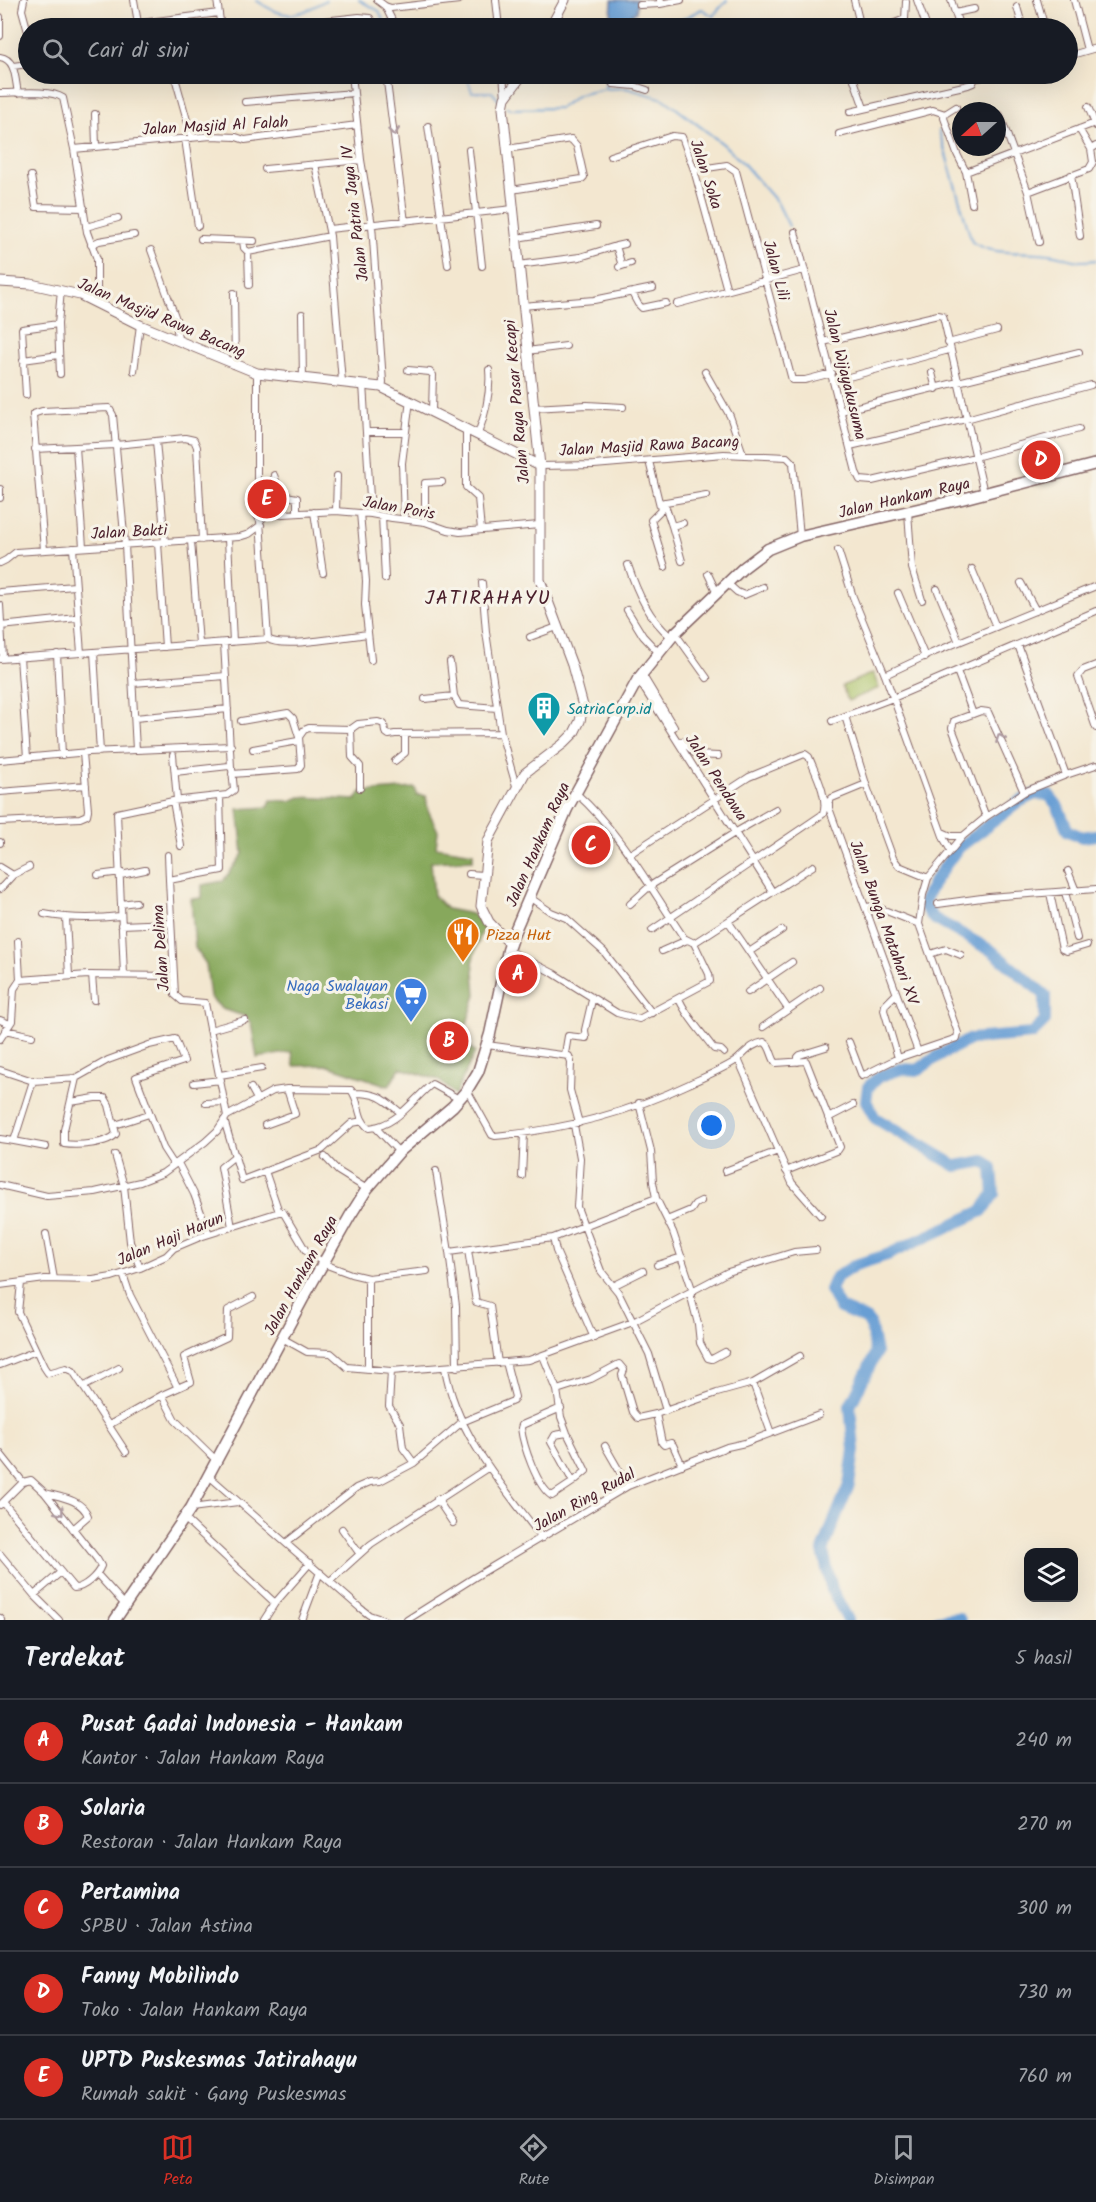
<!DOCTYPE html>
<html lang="id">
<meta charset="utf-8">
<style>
:root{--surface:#171b24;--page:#242831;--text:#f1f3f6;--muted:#9ea1a6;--line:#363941;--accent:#d93025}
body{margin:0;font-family:Kalam,sans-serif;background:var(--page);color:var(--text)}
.controls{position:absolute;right:18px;bottom:18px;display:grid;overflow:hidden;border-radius:12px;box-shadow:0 6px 24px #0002}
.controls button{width:54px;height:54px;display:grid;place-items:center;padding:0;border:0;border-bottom:2px solid var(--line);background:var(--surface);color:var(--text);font:30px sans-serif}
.compass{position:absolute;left:952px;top:102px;width:54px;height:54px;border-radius:50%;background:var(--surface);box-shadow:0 6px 24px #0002;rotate:249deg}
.you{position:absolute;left:712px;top:1126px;width:21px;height:21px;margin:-15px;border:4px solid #fff;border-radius:50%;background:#1a73e8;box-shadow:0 0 0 9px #1a73e833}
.badge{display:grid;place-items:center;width:39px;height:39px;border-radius:50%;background:var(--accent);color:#fff;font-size:20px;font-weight:700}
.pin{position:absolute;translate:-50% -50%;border:3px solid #fff;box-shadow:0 2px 6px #0006}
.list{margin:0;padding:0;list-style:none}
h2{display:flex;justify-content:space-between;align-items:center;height:78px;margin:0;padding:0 24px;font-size:26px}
h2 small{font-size:20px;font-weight:400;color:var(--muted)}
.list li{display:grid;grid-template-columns:39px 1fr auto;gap:18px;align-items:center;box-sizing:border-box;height:84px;padding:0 24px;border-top:2px solid var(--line)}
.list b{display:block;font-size:22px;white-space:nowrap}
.list p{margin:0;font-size:20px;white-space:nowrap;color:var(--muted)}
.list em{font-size:20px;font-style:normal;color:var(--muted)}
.icon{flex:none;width:33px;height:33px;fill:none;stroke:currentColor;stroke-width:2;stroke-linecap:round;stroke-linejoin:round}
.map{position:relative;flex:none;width:1096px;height:1620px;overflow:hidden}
.search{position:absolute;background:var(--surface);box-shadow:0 6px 24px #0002;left:18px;right:18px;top:18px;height:66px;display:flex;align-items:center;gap:15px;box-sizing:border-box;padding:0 21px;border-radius:33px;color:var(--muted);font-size:22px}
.sheet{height:498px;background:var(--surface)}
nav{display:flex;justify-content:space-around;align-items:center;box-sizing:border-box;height:84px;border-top:2px solid var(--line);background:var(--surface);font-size:16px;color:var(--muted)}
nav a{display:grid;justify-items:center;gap:3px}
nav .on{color:var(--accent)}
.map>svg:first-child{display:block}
</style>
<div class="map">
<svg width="1096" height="1620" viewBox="0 0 1096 1620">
<rect width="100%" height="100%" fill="#f7f3e8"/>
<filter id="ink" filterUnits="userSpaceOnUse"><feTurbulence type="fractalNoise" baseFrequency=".0167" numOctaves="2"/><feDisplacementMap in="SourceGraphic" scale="12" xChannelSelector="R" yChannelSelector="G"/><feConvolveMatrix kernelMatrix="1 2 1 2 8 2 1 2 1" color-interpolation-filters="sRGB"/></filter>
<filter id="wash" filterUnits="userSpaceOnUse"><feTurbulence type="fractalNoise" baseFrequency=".008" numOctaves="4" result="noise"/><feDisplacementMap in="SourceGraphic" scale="24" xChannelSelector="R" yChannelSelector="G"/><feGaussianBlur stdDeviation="1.35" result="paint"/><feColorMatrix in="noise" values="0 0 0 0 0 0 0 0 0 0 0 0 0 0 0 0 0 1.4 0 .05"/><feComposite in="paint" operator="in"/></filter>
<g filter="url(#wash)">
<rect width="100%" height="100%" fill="#f3e7d0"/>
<path fill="#aac268" stroke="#7a704a" stroke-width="1.5" d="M873 673 879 688 848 701 842 686Z"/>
<path fill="#87a85c" stroke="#686444" stroke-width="1.5" d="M415 788 417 795 426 796 428 810 438 831 436 847 473 853V860L431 862 434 896 447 909 472 914 484 925 473 959 476 995 462 1039 475 1052 455 1095 439 1080 400 1068 389 1086 326 1065 294 1066 292 1052 257 1058 251 1023 244 1016 222 1009 210 997 206 964 195 948 191 899 202 898V885L223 881 243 854 238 809 268 807 271 800 291 801 300 797 356 800 361 792Z"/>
<path fill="#679ed4" stroke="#585e80" stroke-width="1.5" d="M612 0H637L636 12 624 19 611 18Z"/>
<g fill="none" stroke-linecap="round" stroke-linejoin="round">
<path stroke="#679ed4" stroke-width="2" d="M256 0C285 21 297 17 326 0
M359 0 379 11 387 28
M631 15 647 23 681 20 702 9 713 16 727 0
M600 28 611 18
M466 74 472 92H492L502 104
M605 89 607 74
M506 107 511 109 560 108 578 95 605 89 626 88 664 99 723 144 742 162 777 202 789 226
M939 131 972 242C996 258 1028 249 1055 255 1073 259 1075 263 1096 260"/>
<path stroke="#679ed4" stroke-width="12" d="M848 1620 832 1590 823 1551 832 1526 849 1485 854 1450 850 1406 876 1353 870 1324 866 1319 840 1308 830 1290 835 1278 855 1265 887 1255 982 1211 994 1194 992 1168 984 1161 956 1166 875 1118 866 1101 868 1087 880 1076 901 1069 918 1070 938 1056 971 1039 1032 1034 1045 1021V995L992 951 933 918 923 904 933 883 957 849 1019 802 1035 794 1049 795 1057 805 1068 831 1082 837 1096 835
M937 1620 958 1618 960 1620"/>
</g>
</g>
<g filter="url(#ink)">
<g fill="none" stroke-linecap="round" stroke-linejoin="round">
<defs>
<path id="street" d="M24 0 22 10 28 32
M134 0 138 23
M217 0 221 28
M377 0 385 6 391 8 459 0
M496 0 499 28
M660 0V4L681 0
M854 0 861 28
M917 0 927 28
M951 0 960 28
M1037 0 1045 28
M1074 0 1087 50
M640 5 660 4
M385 6 396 28
M1017 7 1023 28
M955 13 974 9
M101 28 219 13
M261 28 359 17 370 18 375 28
M882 28 905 19 906 2
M0 36V17
M1068 56 1096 48
M0 57C16 59 15 79 18 93
M13 66 28 64
M176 74V81L192 138
M352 74 361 160 372 225 383 382 381 387
M386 74 405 222
M503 74 505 98
M611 74 610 80 613 84 635 86 647 90
M852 74 864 108
M922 74H923
M975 77 978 78 997 74
M0 93C16 93 50 89 63 98L74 149 87 232 97 259V302
M245 102 354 93
M956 107 945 114 944 118 957 154 966 172 972 204
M1088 107 1096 126
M850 112 968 85 973 83 975 77
M95 114 96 147
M1000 115 1028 192 1039 242
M428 126 448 265
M1079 129 1091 149
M839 134 933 110 945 114
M185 139 198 226
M74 149 211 136 236 137 245 140 357 125
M507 149 571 139 577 146 584 177 582 179 511 190
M469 150 482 266
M610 156 672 136 682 137 694 170 727 290
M315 164 330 236 342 382
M265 169 361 160
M694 170 727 165 736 171 792 380H805L832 373
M966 172 1095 123
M1071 175 1080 236
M31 176 36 207 84 208
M1028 192 1089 169 1093 162 1091 149 1096 146
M86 227 118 218
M329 229 513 209
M795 232 856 472 860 480 872 481 975 457 1079 429
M516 238 596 226
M201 239 254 241
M243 241 244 248 248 252 330 236
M91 245 99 241 134 235
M616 246 625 244
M151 250 176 319 178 340
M248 252 249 285
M518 265 580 257 616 246 622 266 619 267
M622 266 631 263
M234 293 235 365
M632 293 638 304 642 308 666 303
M677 304 804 270
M522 306 594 300 653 288
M302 314 303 379
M823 342 938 315 943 316 984 493
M948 343 997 330
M527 351 566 346
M23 360 59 355
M408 370 430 372 433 375 432 411
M134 371 140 325
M705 372 730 416 743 454
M257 373V515L260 521
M932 373 936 389
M60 374 58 324 61 290
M834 381 949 350
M363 384 371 514
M26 395 22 329 58 324
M533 408 587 405 623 407
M841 411 1079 352
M466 428V487L478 498 481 530
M366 432H404
M478 434C486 413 491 393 489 370
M156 441 165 543
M850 446 966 419 1091 385
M76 447 83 547
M35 449 116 445 185 438 194 440 197 447 202 540
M649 461 661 510 651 520 665 567
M540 466 594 465 724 454 787 457 793 463 800 536
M274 475 281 495 297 498V512
M0 489V498
M664 502 672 526 683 523
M660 503 706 495
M336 511 337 476
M314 512 323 573
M908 512 912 568 922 600
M360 513 366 581 365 605 371 660
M382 516 385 579
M404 519 402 463 410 400
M425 522V483L442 482
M672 526 682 561
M228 539 233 642
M191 541 199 644
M158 543 165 647
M73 548 81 653
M44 550 33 414 42 411 109 408 113 415 125 545 136 750
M838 550 853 597 885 675 944 839 951 851
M0 563 6 560 16 552 239 537 249 534 261 525
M628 565C637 592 649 619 671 637
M972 569 996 627
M708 574 717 593
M482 583 486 632 501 733 516 786
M727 583 737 592 744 595 763 587
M1021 583 1036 611
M937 589 959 642
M0 592 75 586
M898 593 925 657
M0 605 3 658
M627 610 643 636 658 652
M1 626 77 618
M675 633 707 678
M530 637 557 627
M268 639C282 649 349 636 368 634
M224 643 231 767
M1018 645 1066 775
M94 652 100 752
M57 654 62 755
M20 657 27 758
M0 659 268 639 260 521 266 515 336 511 371 514 392 518 425 522 448 530 460 532 539 525
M450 662 454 696 459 705 497 708
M1096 665 1083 670 1078 676 1096 728
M957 671 973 714
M642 674 674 727
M885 675 932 653 1096 586
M638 679 772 891
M133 683 226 676
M425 699 454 696
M845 716 866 784 893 858 899 866 928 878
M135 718 228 709
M241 721 288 713 293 718 299 737
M832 721 893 698 1096 611
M351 729 352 757 360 766V788
M682 741 697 755 718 756
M253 749 298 741
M173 755 177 800
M0 760 89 752 231 746
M395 761 405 753V735
M232 774 298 769 301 765 299 737 304 730 309 728 351 729 358 724 378 722 384 724 385 732 389 735 395 734 501 733
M866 784 832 798 829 801V808L918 1052
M0 792 86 785
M576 793C622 834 650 888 684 938L694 943
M220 796 222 870 169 880 175 995 182 1001 205 1003 227 1116
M173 801 181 846
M986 817 952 728 954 721 981 711 988 712 1024 792
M0 822 80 818 87 815 88 810 83 753
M942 832 951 836H963
M0 842V843
M630 854 749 777 802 755 805 754 809 757C815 772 829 798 823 814L652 930
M168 855 169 880
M0 867 13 875
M1068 871 1076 891
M469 874 484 875
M98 875 121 872
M121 875 145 870
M0 889 13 875 29 867
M1065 892 1077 938
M1050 893 1062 949 1067 951 1087 945
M529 897 551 912 566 918 604 952 652 1013
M121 904 136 902
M630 904 650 886 736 832 776 809
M938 904 989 897 1096 889
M866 907 874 906 919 924
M44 914C70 919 94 919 120 916
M66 918 69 976
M728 921 788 1009
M121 925 171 923
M18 941 20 980
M694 943 813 866
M508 950 553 973 617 1013 639 1019 710 981 709 974 694 943
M662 951 687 940
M749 952 782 930
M930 954 946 949 961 955
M92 975 94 1000
M124 975 117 813 173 801 227 795 234 790 232 769 229 766 175 772
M748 992 792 962
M896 994 885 1005 884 1010 898 1058
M679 999C688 1019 701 1031 714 1049L721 1050 724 1053
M0 1020 10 1024
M763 1027 820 988
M5 1030 32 1036
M210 1030 245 1020
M0 1039 12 1021 14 989 20 980 88 975 173 976
M849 1042 862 1076 898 1058 957 1038 958 1033 919 924 923 895 928 878 963 836 986 817 1024 792 1066 775 1096 765
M487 1045 569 1056 571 1062 570 1090 579 1123
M565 1054 568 1036 586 1038 585 1030 592 1000
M738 1059 792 1183 821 1216
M798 1062V1057L800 1055 826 1047
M0 1070 33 1081 76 1078 108 1060 149 1045 175 1039 184 1061 136 1077 163 1148 174 1165
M220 1075 262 1068
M194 1083 221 1080
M251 1088 257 1099
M467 1090 492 1135 495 1136C562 1130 628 1113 689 1084 702 1078 728 1067 738 1059 747 1051 752 1044 764 1042 771 1045 771 1057 776 1063L806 1061 840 1147 838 1150 786 1171
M354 1093C378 1093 383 1098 401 1113
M71 1102 95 1098H105L109 1105 116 1134C108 1144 77 1146 64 1144V1130L76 1078
M206 1103 225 1102
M639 1103 651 1151 653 1182 656 1198 673 1232 693 1292
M828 1118 853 1105
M224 1120 242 1180 322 1150 352 1123 363 1121
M115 1125 149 1114
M265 1125 295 1114 287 1089
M574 1125 580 1158 577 1207 601 1271 618 1292 649 1354 666 1411
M375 1127 399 1152
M0 1139 14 1141 33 1081
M14 1141 46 1147
M115 1155 124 1186 130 1242 140 1268
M325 1157 338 1171 367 1189
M178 1163 194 1194 209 1234
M265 1171 279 1212
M436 1171 449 1252 553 1238 656 1198
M725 1171 778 1151
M522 1176 524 1133
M0 1185 47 1196 95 1192 140 1182 163 1173 205 1142 217 1131 227 1116 273 1091 287 1089 351 1090C360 1100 357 1120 369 1128 397 1126 412 1100 432 1084L459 1099
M667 1220 691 1210 695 1204 701 1201
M232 1227 221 1167 236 1155
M46 1234 54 1279
M553 1238 556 1251 594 1338
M468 1250 476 1302 490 1306 498 1363
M449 1252 456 1306 457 1367
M657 1265 682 1257
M123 1274 130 1295 178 1388
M21 1283 18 1312 44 1367 48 1373 66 1368 73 1371 126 1452
M0 1285 45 1279 93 1280 112 1277 140 1268 166 1256 174 1248 200 1237 279 1212H283L306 1251 327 1265 351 1274 368 1278 427 1271
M613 1286 643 1271
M690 1293 698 1324 700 1343 708 1358 712 1359 725 1352
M282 1338 307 1352 331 1353 347 1367 391 1371 529 1360 633 1322 728 1272 794 1252 816 1250
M543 1356 557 1390 561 1417 567 1433 586 1471 573 1482 552 1496C537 1487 523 1445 521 1428L522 1425 561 1408
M0 1365 36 1351
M368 1368V1278
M445 1368C456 1434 503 1486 542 1538
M391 1371 389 1406 400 1424 403 1448 414 1463
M753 1383 771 1433
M83 1387 119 1368
M557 1390 591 1379 619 1364 624 1370 622 1375 633 1412 638 1418 656 1414 717 1393 753 1383 800 1356
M162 1395 175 1420 216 1460
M656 1414 662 1443 664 1445 671 1443 673 1445 682 1465
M109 1425 162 1395 191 1382 184 1357 227 1337 228 1310 253 1297
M567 1433 555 1435 551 1442 573 1482
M605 1446 628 1486
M0 1453 23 1482
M209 1476 360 1608 369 1615 384 1620
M45 1493C60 1497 82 1499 88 1516L73 1529
M437 1499 453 1523
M0 1505 23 1482 31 1480 44 1492 97 1559 101 1566C97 1576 84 1588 74 1588L3 1502
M191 1508 238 1502
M184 1518 275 1603
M342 1529 359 1553
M287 1542 356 1488 370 1482 380 1481 414 1463 462 1422 513 1401 515 1397 506 1362
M0 1554 34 1595 61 1572
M97 1574 125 1605
M330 1581 371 1544 489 1467
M34 1595 59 1620
M0 1618 2 1620
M264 1620 275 1603 310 1563
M302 1620 320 1572
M407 1620 475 1577 628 1486 727 1447 745 1443 819 1415"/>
<path id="secondary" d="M550 28 565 0
M0 282 31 284 80 295 140 325 257 373 381 387 540 466
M510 944 489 922 481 906 488 841 525 773 563 744 574 733 580 721 583 706 572 665 540 580V466L503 108 505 98 523 74"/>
<path id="primary" d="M115 1620 191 1508 304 1297 350 1216 367 1189 399 1152 453 1106 467 1090 478 1072 490 1034 508 950 513 935 567 809 638 679 675 633 743 568 768 549 800 536 962 499 1096 464"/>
</defs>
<use href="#street" stroke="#856565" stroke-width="8"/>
<use href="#secondary" stroke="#856565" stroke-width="11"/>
<use href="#primary" stroke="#856565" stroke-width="13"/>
<use href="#street" stroke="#fff" stroke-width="6"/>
<use href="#secondary" stroke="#fff" stroke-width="9"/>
<use href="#primary" stroke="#fff" stroke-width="10"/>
</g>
<defs><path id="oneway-chevron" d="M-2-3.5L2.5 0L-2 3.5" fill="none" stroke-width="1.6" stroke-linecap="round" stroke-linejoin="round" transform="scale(1.5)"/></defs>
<g stroke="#ae9aa0">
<use href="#oneway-chevron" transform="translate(394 132) rotate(83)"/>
<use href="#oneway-chevron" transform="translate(1000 738) rotate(-113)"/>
<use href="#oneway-chevron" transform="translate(60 1512) rotate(52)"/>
</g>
</g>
<defs>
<symbol id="building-pin" viewBox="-11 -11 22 30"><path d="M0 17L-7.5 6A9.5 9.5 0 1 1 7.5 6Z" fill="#0f9aa8" stroke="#f7f3e8"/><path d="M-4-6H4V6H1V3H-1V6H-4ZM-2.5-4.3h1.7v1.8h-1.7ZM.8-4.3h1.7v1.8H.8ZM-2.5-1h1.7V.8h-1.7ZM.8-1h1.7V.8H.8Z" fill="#fff"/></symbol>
<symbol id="restaurant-pin" viewBox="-11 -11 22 30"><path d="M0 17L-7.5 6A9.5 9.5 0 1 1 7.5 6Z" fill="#e8710a" stroke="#f7f3e8"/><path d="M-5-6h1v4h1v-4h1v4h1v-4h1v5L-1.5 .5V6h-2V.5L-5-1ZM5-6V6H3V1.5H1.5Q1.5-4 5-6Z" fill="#fff"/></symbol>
<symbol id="supermarket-pin" viewBox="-11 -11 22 30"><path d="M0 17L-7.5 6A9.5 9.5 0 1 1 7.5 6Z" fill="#3f7fe0" stroke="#f7f3e8"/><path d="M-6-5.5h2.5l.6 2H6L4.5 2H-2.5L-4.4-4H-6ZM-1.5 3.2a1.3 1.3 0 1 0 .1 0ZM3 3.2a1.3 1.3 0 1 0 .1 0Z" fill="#fff"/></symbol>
</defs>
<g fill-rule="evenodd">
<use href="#building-pin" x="525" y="689" width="38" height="52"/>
<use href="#restaurant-pin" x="444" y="915" width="38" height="52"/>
<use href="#supermarket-pin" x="392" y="975" width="38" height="52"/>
</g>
<g text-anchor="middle" stroke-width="6" stroke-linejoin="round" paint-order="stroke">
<g font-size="16" fill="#4a1f2b" stroke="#f7f3e8">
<text transform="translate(215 125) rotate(-3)" y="6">Jalan Masjid Al Falah</text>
<text transform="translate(707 174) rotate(72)" y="6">Jalan Soka</text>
<text transform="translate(354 214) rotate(-97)" y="6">Jalan Patria Jaya IV</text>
<text transform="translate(777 270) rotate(75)" y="6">Jalan Lili</text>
<text transform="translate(162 317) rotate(23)" y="6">Jalan Masjid Rawa Bacang</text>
<text transform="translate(846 374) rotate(76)" y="6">Jalan Wijayakusuma</text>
<text transform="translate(516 402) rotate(-95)" y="6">Jalan Raya Pasar Kecapi</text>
<text transform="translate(649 445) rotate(-3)" y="6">Jalan Masjid Rawa Bacang</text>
<text transform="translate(904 497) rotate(-13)" y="6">Jalan Hankam Raya</text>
<text transform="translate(399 507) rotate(10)" y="6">Jalan Poris</text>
<text transform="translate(129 531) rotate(-3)" y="6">Jalan Bakti</text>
<text transform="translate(717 777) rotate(57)" y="6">Jalan Pendawa</text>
<text transform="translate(537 844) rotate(-66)" y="6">Jalan Hankam Raya</text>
<text transform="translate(885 922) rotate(70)" y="6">Jalan Bunga Matahari XV</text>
<text transform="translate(160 948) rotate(-94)" y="6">Jalan Delima</text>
<text transform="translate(170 1238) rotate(-23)" y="6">Jalan Haji Harun</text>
<text transform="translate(300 1275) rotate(-61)" y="6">Jalan Hankam Raya</text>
<text transform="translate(584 1499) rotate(-29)" y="6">Jalan Ring Rudal</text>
</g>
<g font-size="16" fill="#0d838f" stroke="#f7f3e8" text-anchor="start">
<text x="567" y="714">SatriaCorp.id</text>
</g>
<g font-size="16" fill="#c56008" stroke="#f7f3e8" text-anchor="start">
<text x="486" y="940">Pizza Hut</text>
</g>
<g font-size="16" fill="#366cbe" stroke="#f7f3e8" text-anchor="end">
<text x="388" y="991">Naga Swalayan<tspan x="388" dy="18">Bekasi</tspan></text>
</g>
<g font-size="20" letter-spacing="1.5" fill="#4a1f2b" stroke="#f7f3e8">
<text x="488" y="604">JATIRAHAYU</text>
</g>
</g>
</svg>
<div class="controls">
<button><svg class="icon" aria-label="layers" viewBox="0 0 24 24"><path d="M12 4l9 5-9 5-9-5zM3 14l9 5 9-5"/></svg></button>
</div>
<svg class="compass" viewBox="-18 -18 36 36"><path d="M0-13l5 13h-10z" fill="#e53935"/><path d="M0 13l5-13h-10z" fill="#9ea1a6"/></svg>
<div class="you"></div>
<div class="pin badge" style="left:518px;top:974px">A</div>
<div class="pin badge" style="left:449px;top:1041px">B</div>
<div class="pin badge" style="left:591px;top:845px">C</div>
<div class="pin badge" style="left:1041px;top:460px">D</div>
<div class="pin badge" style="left:267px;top:499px">E</div>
<div class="search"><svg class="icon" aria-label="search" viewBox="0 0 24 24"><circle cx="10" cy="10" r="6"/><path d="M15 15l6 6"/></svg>Cari di sini</div>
</div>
<section class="sheet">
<h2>Terdekat<small>5 hasil</small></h2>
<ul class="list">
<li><span class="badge">A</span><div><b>Pusat Gadai Indonesia - Hankam</b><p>Kantor · Jalan Hankam Raya</p></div><em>240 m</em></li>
<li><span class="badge">B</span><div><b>Solaria</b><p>Restoran · Jalan Hankam Raya</p></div><em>270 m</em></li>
<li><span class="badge">C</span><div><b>Pertamina</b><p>SPBU · Jalan Astina</p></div><em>300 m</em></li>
<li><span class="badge">D</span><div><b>Fanny Mobilindo</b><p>Toko · Jalan Hankam Raya</p></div><em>730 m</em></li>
<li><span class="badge">E</span><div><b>UPTD Puskesmas Jatirahayu</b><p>Rumah sakit · Gang Puskesmas</p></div><em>760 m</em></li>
</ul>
</section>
<nav>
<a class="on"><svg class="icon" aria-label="map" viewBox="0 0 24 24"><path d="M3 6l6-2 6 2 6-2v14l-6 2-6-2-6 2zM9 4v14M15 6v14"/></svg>Peta</a>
<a><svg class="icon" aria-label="directions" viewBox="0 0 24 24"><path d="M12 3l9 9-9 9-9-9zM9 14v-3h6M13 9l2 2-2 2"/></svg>Rute</a>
<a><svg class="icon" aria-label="saved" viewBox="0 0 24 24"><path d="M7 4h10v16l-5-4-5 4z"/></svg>Disimpan</a>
</nav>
